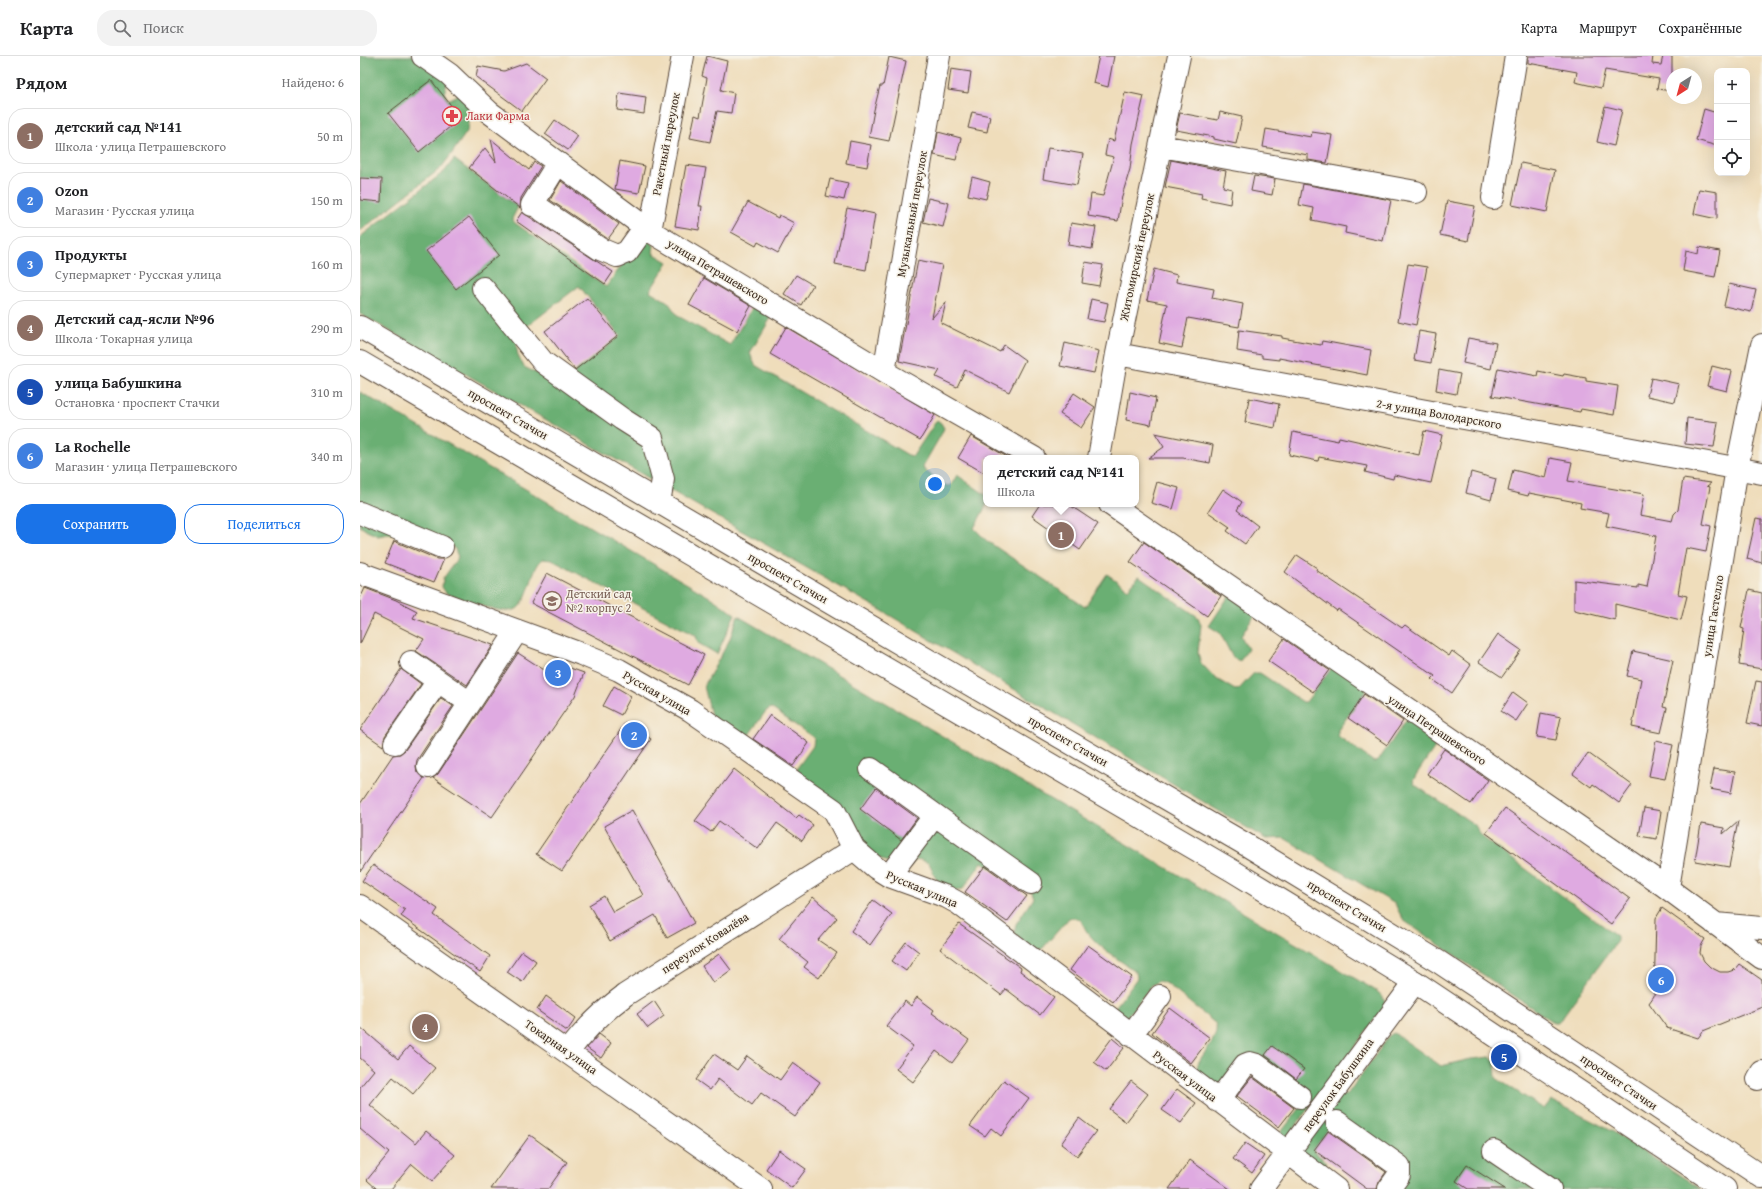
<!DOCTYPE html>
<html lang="ru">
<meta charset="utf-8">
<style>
:root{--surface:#fff;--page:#f2f2f2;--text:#202124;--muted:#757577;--line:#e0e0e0;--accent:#1a73e8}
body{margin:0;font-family:"Gentium Book Plus",serif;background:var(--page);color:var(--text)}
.controls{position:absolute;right:12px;top:12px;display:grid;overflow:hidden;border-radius:8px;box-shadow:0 4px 16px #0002}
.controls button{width:36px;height:36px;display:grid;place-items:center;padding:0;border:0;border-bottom:1px solid var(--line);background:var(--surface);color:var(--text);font:20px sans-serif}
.compass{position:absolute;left:1306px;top:12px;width:36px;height:36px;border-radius:50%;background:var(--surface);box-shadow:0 4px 16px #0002;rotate:216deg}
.you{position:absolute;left:575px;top:428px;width:14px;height:14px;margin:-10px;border:3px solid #fff;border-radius:50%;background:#1a73e8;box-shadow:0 0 0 6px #1a73e833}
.badge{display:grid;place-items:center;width:26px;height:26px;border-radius:50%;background:var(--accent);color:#fff;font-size:13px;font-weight:700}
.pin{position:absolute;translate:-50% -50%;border:2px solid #fff;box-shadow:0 1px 4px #0006}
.popup{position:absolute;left:623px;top:399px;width:156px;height:52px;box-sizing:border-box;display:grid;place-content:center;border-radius:8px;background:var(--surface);filter:drop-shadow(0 1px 3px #0005);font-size:13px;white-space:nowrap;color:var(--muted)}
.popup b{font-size:15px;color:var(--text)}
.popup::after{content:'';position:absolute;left:50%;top:100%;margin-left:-8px;border:8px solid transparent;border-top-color:var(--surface)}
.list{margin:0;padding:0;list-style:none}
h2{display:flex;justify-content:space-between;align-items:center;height:52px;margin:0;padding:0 16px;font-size:17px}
h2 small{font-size:13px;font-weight:400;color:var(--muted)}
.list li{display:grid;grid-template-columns:26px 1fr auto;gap:12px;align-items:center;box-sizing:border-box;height:56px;margin:0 8px 8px;padding:0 8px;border:1px solid var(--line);border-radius:16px}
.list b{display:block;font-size:15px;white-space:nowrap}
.list p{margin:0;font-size:13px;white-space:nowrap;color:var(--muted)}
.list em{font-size:13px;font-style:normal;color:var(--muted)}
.actions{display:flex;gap:8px;padding:12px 16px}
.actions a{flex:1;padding:9px 0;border:1px solid var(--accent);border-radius:16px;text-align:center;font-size:14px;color:var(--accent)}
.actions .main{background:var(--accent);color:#fff}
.icon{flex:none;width:22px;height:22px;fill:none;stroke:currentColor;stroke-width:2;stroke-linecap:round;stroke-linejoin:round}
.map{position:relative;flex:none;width:1402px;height:1133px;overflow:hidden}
header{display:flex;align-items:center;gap:24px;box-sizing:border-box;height:56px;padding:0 20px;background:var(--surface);border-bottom:1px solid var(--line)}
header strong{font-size:19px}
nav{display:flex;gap:22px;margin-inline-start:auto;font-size:14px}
.search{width:280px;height:36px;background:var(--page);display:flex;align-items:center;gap:10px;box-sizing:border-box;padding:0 14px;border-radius:16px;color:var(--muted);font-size:15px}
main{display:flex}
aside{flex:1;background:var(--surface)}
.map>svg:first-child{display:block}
</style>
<header>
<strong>Карта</strong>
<div class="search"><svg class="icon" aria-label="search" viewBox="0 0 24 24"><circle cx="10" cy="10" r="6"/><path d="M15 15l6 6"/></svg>Поиск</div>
<nav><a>Карта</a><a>Маршрут</a><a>Сохранённые</a></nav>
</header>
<main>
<aside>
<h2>Рядом<small>Найдено: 6</small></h2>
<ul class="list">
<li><span class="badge" style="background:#8d6e63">1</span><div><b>детский сад №141</b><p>Школа · улица Петрашевского</p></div><em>50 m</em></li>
<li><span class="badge" style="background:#3f7fe0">2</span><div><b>Ozon</b><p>Магазин · Русская улица</p></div><em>150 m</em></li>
<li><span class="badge" style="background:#3f7fe0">3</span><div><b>Продукты</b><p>Супермаркет · Русская улица</p></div><em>160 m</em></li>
<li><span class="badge" style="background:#8d6e63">4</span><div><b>Детский сад-ясли №96</b><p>Школа · Токарная улица</p></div><em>290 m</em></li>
<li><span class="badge" style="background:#1a4fb4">5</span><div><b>улица Бабушкина</b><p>Остановка · проспект Стачки</p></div><em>310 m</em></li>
<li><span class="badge" style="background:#3f7fe0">6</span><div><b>La Rochelle</b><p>Магазин · улица Петрашевского</p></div><em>340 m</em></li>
</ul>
<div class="actions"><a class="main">Сохранить</a><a>Поделиться</a></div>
</aside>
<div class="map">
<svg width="1402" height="1133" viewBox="0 0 1402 1133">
<rect width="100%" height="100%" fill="#f7f3e8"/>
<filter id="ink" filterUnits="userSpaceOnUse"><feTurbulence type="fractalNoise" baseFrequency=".025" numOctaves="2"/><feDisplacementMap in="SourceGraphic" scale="8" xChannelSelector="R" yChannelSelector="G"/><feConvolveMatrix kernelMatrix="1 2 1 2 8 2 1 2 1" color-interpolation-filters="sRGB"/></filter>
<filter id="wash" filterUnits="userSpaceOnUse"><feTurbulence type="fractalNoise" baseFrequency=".012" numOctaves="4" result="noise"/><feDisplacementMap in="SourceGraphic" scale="16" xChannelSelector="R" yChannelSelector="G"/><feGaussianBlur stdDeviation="0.9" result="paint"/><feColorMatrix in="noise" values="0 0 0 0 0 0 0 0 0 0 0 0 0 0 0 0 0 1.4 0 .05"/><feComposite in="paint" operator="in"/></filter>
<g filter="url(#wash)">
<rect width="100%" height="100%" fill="#efddbb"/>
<path fill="#6aaf73" stroke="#526c48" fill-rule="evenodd" d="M0 0H53L88 25 84 37 88 44 100 38 109 51 110 60 108 74 90 100 81 112 0 175Z
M94 103 158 151 152 163 155 167 246 231 282 181 294 189 293 197 308 206 290 235 308 246 318 260 370 289 394 249 412 260 390 297 395 309 548 399 553 400 577 364 581 367 584 372 582 377 563 410 564 414 587 430 591 429 597 419 626 439 627 448 614 472 627 485 725 551 747 518 768 533 779 520 838 561 841 569 838 597 841 607 855 622 875 634 879 633 894 617H900L943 646H946L974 609 1008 632 978 674V680L1014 706 1018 705 1049 660 1081 682 1056 719 1053 725 1055 729 1115 769 1121 780 1257 880V885L1198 967H1194L1043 864 1035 848 924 782 906 783 519 553 0 258V181L85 115ZM219 230 260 280 206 323H189L164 311 158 299 156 289 166 271Z
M0 336 353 543 375 558 357 598 338 587 336 580 192 504 182 503C172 515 173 524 167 537 165 543 161 552 154 554 139 559 102 542 86 537L82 531 83 523 98 501 95 493 86 486 28 478 18 480 7 475 0 470Z
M871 537 898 554 881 580 888 593 880 605 873 602 860 577 849 570Z
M378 560 1008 930C1016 935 1026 939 1025 950L925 1084 921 1080V1076L944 1047 895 1003 858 1030C852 1027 844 1023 839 1018 829 1006 860 988 856 968L807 928 799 925 792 929 766 962 754 953 777 922 776 916C760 904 740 893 728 877 720 867 726 862 709 862L682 893 673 894 654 878 656 868 673 842 671 836 622 806 603 833 592 835C588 832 580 828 577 824 568 812 576 807 557 803L548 812H540L519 802 506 791 489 764 438 722 437 712 453 690 454 682 411 652 406 655 388 680 378 683 351 659 344 630 369 585Z
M1034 977 1081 1010 1111 1003 1130 1001 1135 1005 1136 1022 1184 1053 1191 1044 1252 1075 1341 1133H1024L1037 1115 972 1068 953 1095 967 1106 961 1114 937 1092 977 1035 986 1040 1030 979Z"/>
<g id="blocks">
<path fill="#dfaae1" d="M347 0 367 5 361 34 374 37 371 57 357 55 350 86 330 82 335 59 340 61 347 22 342 20Z
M739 0H754L748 31 733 27Z
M1168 0H1293L1292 8 1301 9 1303 0H1312V35L1297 33 1299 23 1245 14 1241 32 1215 26 1217 16 1168 7Z
M529 1 546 5 529 85 509 81 514 54 520 30H523Z
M166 7 186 22 162 55 116 21 118 10 144 15Z
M591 13 611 16 608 37 588 34Z
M71 24 101 62 59 96 28 57Z
M765 36 784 40 773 88 770 113 762 140 758 165 728 160 731 138 743 140 754 101 745 99 748 83 754 85Z
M259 37 286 41 284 58 257 54Z
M1245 50 1262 54 1254 90 1237 86Z
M1344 53 1357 57V90L1336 84Z
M612 56 630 60 627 76 608 72Z
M860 56 882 61 876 88 854 83V81L816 74 820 57 858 64Z
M195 64 218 80 208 94 185 78Z
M906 73 951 81 952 76 972 79 967 107 948 104V99L903 91Z
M578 76 601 82 596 104 574 99Z
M131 83 169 114 174 106 181 110 161 142 160 152 109 112 125 92 136 106Z
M490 85 511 89 507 111 486 107Z
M688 92 723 98 717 129 683 123Z
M811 104 866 115 863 131 872 133 870 148 841 142 842 138 805 131Z
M260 105 285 110 279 137 255 133Z
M1161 107 1195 114 1187 156 1152 149Z
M326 109 346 112 339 150H342L339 174 315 170Z
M894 120 915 123 912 139 891 135Z
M612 121 630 126 626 143 608 139Z
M0 122 22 123 21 146 0 144Z
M470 123 488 127 484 144 466 140Z
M201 125 259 168 248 183 190 144Z
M943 128 1031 144 1023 185 985 177 986 171 952 164 954 152 939 149Z
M1339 133 1357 136V163L1334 158Z
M568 142 589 147 583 171 563 166Z
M1087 145 1115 150 1108 185 1080 179Z
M388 146 418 162 419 159 434 167 418 197 398 186 396 190 371 176Z
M487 152 515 158 506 214 475 208Z
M162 156 253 216 245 228 156 165Z
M109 161 139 199 96 233 66 195Z
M711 167 736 171 732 193 708 189Z
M1339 191 1360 195 1355 221 1323 215 1326 195 1338 198Z
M558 204 582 209 572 262 586 246 581 267 640 296 644 289 665 304 649 336 605 314 597 331 576 321 580 314 539 305Z
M725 206 743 209 739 230 722 227Z
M1048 208 1067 211 1056 269 1038 265Z
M794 213 817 219 816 226 854 233 852 242 883 248 879 271 828 262 822 292 799 287 807 248 787 244Z
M436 219 453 229 441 249 424 238Z
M344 222 391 250 377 275 329 249Z
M1369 228 1396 234 1391 256 1364 250Z
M227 242 258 280 215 314 185 275Z
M731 243 748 247 744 266 727 263Z
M426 271 575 359 560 384 410 298Z
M879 274 922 280V282L961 289 962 285 1011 294 1007 319 919 302V304L902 302V299L877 295Z
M1059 275 1076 278 1071 307 1054 304Z
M1108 282 1136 287 1131 313 1103 307Z
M705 287 739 295 734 317 700 310Z
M1352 310 1372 315 1367 335 1347 330Z
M1138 312 1177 320 1178 315 1203 320 1204 318 1226 322V325L1258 330 1254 359 1221 353 1220 356 1132 340Z
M1079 314 1100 318 1096 338 1076 334Z
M1291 322 1319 328 1315 346 1287 340Z
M770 336 796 342 791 369 766 364Z
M714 337 735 351 721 372 700 358Z
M889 342 919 348 915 372 885 366Z
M1327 362 1358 366 1354 391 1325 388Z
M1064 375 1082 379 1071 427 1034 419 1033 423 1005 416 1007 410 959 401 958 405 929 399 933 376 978 385 979 381 1059 399Z
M795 377 853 389 850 407 823 402H788L804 391Z
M611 380 649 402H626V418L598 402Z
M1190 402 1212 406 1208 425 1284 438 1280 459 1312 465 1314 458 1318 454 1323 423 1351 427 1347 430 1350 431 1343 468 1351 470 1346 496 1326 492 1318 538 1327 540 1321 564 1255 548V564L1214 554V524L1278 532V529L1287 531 1296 480 1246 470 1249 457 1220 452 1221 447 1169 437 1168 440 1148 435 1153 414 1186 422Z
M1111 416 1136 423 1131 444 1106 437Z
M797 426 819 432 813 453 791 447Z
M863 433 882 446 877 454 898 470 885 488 867 475 870 471 848 456Z
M680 448H708L738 468 720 494 672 460Z
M1396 462 1402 463V507L1387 503Z
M34 485 77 503H84L74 526 25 507Z
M784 486 861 540 847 560 770 506Z
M937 499 957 512 956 514 1042 572 1045 569 1089 600 1092 595 1111 609 1092 637 1072 623 1075 620 978 553 977 555 925 516Z
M187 517 344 599 328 629 171 547Z
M5 532 36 544 57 555 53 562 133 589 107 629 56 595 64 583 14 558 0 588V543Z
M1389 534 1402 537V613L1379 609 1384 573 1381 572Z
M1138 578 1161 594 1142 621 1119 606Z
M924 583 969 614 953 636 908 605Z
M1273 595 1313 604 1303 651 1307 652 1301 677 1272 671 1281 623 1267 620Z
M158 597 192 619 196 607 224 617 215 640 132 761 73 722 78 718Z
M41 613 61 628 25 680 23 690 0 674Z
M1396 625 1402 626V670L1387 667Z
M254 630 271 640 261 659 243 650Z
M1153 636 1168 647 1156 665 1141 655Z
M1004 638 1043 665 1027 689 988 662Z
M81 642 93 650 57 704 56 710 57 716 64 722 0 816V748L33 699 40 698 45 694Z
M1181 657 1201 661 1196 684 1177 681Z
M410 659 449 687 433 710 393 683Z
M266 666 291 683 202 815 176 798Z
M1296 685 1313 689 1305 723 1289 720Z
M1084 693 1128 724 1111 748 1067 718Z
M1228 697 1272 729 1259 747 1233 728 1231 731 1213 718Z
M374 713 436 762 439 759 453 769 442 785 417 767 398 793 359 765 351 776 335 765Z
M1354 713 1375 716 1371 737 1350 733Z
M516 732 557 762 541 784 500 753Z
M1145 752 1270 843 1251 868 1126 777Z
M1284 752 1301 755 1297 783 1279 780Z
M272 754 334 867 307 882 295 859 250 885 229 849 244 840 253 856 283 839 244 770Z
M1378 765 1369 811 1335 805 1341 768 1364 772 1363 778Z
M13 809 78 853 74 859 130 900 120 916 41 860 45 854 2 825Z
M625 810 667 840 647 866 605 836Z
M453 841 477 862 458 884 477 897 459 922 444 911 448 906 419 883Z
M513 844 532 858 510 889 491 875Z
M1302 852 1345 883 1341 890 1340 897 1344 905 1350 911 1360 916H1368L1374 914 1379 908 1402 924V951L1343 975 1338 982 1307 972 1289 947 1294 940 1296 862Z
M599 868 661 912 660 915 694 941 680 959 646 933 641 939 580 893Z
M546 886 559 896 546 915 532 905Z
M728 889 772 921 753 946 710 914Z
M162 895 176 905 162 926 147 916Z
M359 898 371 914 353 927 342 910Z
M186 940 216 962 207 975 177 954Z
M557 941 574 954 572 957 609 984 592 1007 576 995 553 1026 536 1013 553 990 526 970 545 945 551 950Z
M294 945 304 960 288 972 277 958Z
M810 952 850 982 831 1007 792 977Z
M0 971 38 1003 49 990 75 1012 53 1038 33 1021 10 1049 56 1087 66 1075 95 1099 72 1125 52 1108 31 1133H17L7 1124 29 1097 0 1073V1031L14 1014 0 1002Z
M239 978 251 987 241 1002 227 992Z
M752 982 764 992 746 1015 734 1006Z
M912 990 944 1013 936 1023 905 999Z
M354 998 377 1014 387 1000 420 1024 433 1006 460 1026 435 1061 401 1037 392 1049 358 1023 350 1034 336 1024Z
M892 1021 934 1052 919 1071 877 1040Z
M644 1024 669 1042 641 1080 631 1072 625 1080 610 1070Z
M771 1025 788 1038 766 1066 749 1053Z
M817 1033 836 1047 821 1067 802 1054Z
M719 1062 736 1075 717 1100 701 1088Z
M968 1075 1026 1116 1019 1126 1017 1133H1007L954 1094Z
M170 1079 207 1106 188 1133H131Z
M885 1087 904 1100 892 1117 873 1103Z
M419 1094 446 1113 432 1132 406 1113Z
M830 1104 870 1133H809Z
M1107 1109 1145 1133H1108L1096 1125Z"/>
</g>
</g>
<g filter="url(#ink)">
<use href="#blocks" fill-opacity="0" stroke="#564536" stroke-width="1"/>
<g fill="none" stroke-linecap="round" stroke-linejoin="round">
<defs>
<path id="minor" d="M63 0 89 18 129 56 290 175 524 316 674 402
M801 90 1056 136
M1133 142 1156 0
M172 149 198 107
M182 154 240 193 257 200 267 196 284 172
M290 175 323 0
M123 232 183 306 262 363 292 382 303 423 299 447
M757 298 1402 417
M524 316 579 0
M739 402 757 298 819 0
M750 448 1303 829 1402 902
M0 457 82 491
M0 517 221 598 259 614 294 634 330 654 474 754 494 793 516 812 529 820 587 841 598 847 976 1133
M51 606 110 647 157 575
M35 687 78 625
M68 711 110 647
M511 713 575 759 529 820
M575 759 671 827
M1308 832 1377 412 1402 289
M0 850 401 1133
M1355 868 1402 872
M771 979 800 940
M208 996C225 973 242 956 265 939L494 793
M1398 1023 1402 1016
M858 1045 885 1009 890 1007 897 1009 940 1041
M977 1066 1039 1110V1119L1029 1133
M1134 1095 1190 1133
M901 1133 1055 926"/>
<path id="major" d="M0 271 597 621 885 788 1079 906 1402 1121
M0 306 873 815 1055 926 1365 1133"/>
</defs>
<use href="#minor" stroke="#564536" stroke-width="24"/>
<use href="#major" stroke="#564536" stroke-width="24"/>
<use href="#minor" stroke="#fff" stroke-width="22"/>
<use href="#major" stroke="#fff" stroke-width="22"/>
</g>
</g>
<defs>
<symbol id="pharmacy-ring" viewBox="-11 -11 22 22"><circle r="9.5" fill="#f7f3e8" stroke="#e0444e" stroke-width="1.5"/><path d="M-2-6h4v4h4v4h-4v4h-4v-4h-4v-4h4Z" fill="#e0444e"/></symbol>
<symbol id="school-ring" viewBox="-11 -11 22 22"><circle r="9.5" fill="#f7f3e8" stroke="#8d6e63" stroke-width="1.5"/><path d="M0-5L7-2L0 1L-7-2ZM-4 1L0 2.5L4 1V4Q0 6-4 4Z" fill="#8d6e63"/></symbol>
</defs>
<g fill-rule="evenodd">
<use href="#pharmacy-ring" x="81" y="49" width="22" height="22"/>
<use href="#school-ring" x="181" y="534" width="22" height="22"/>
</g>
<g text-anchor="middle" stroke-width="3" stroke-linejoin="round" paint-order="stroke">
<g font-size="12" fill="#be3a42" stroke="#f7f3e8" text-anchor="start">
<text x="106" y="64">Лаки Фарма</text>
</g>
<g font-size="12" fill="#3b2a1e" stroke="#f7f3e8">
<text transform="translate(306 88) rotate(-79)" y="4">Ракетный переулок</text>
<text transform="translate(552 158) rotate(-80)" y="4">Музыкальный переулок</text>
<text transform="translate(777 201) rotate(-78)" y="4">Житомирский переулок</text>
<text transform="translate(358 216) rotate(31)" y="4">улица Петрашевского</text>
<text transform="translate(148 358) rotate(30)" y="4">проспект Стачки</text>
<text transform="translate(1079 358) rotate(10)" y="4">2-я улица Володарского</text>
<text transform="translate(428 522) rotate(30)" y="4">проспект Стачки</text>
<text transform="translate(1353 560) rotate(-81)" y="4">улица Гастелло</text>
<text transform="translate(297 637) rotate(30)" y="4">Русская улица</text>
<text transform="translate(1077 674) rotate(34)" y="4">улица Петрашевского</text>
<text transform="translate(708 685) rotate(30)" y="4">проспект Стачки</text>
<text transform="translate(562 833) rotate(23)" y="4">Русская улица</text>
<text transform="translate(987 850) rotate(31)" y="4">проспект Стачки</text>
<text transform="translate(345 887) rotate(-33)" y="4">переулок Ковалёва</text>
<text transform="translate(201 991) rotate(35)" y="4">Токарная улица</text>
<text transform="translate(825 1020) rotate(37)" y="4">Русская улица</text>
<text transform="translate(1259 1026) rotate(34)" y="4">проспект Стачки</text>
<text transform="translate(978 1029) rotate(-54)" y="4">переулок Бабушкина</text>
</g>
<g font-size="12" fill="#785e54" stroke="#f7f3e8" text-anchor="start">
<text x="206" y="542">Детский сад<tspan x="206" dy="14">№2 корпус 2</tspan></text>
</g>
</g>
</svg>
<div class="controls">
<button>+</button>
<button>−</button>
<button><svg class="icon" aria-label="locate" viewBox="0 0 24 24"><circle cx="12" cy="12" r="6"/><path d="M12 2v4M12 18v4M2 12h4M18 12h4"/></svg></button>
</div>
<svg class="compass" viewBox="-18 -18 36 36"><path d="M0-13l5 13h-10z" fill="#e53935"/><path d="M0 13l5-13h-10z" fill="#757577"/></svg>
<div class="you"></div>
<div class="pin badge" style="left:701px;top:479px;background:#8d6e63">1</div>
<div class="popup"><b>детский сад №141</b>Школа</div>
<div class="pin badge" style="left:274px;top:679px;background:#3f7fe0">2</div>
<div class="pin badge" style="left:198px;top:617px;background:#3f7fe0">3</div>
<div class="pin badge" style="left:65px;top:971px;background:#8d6e63">4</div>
<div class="pin badge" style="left:1144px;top:1001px;background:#1a4fb4">5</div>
<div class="pin badge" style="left:1301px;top:924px;background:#3f7fe0">6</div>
</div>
</main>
